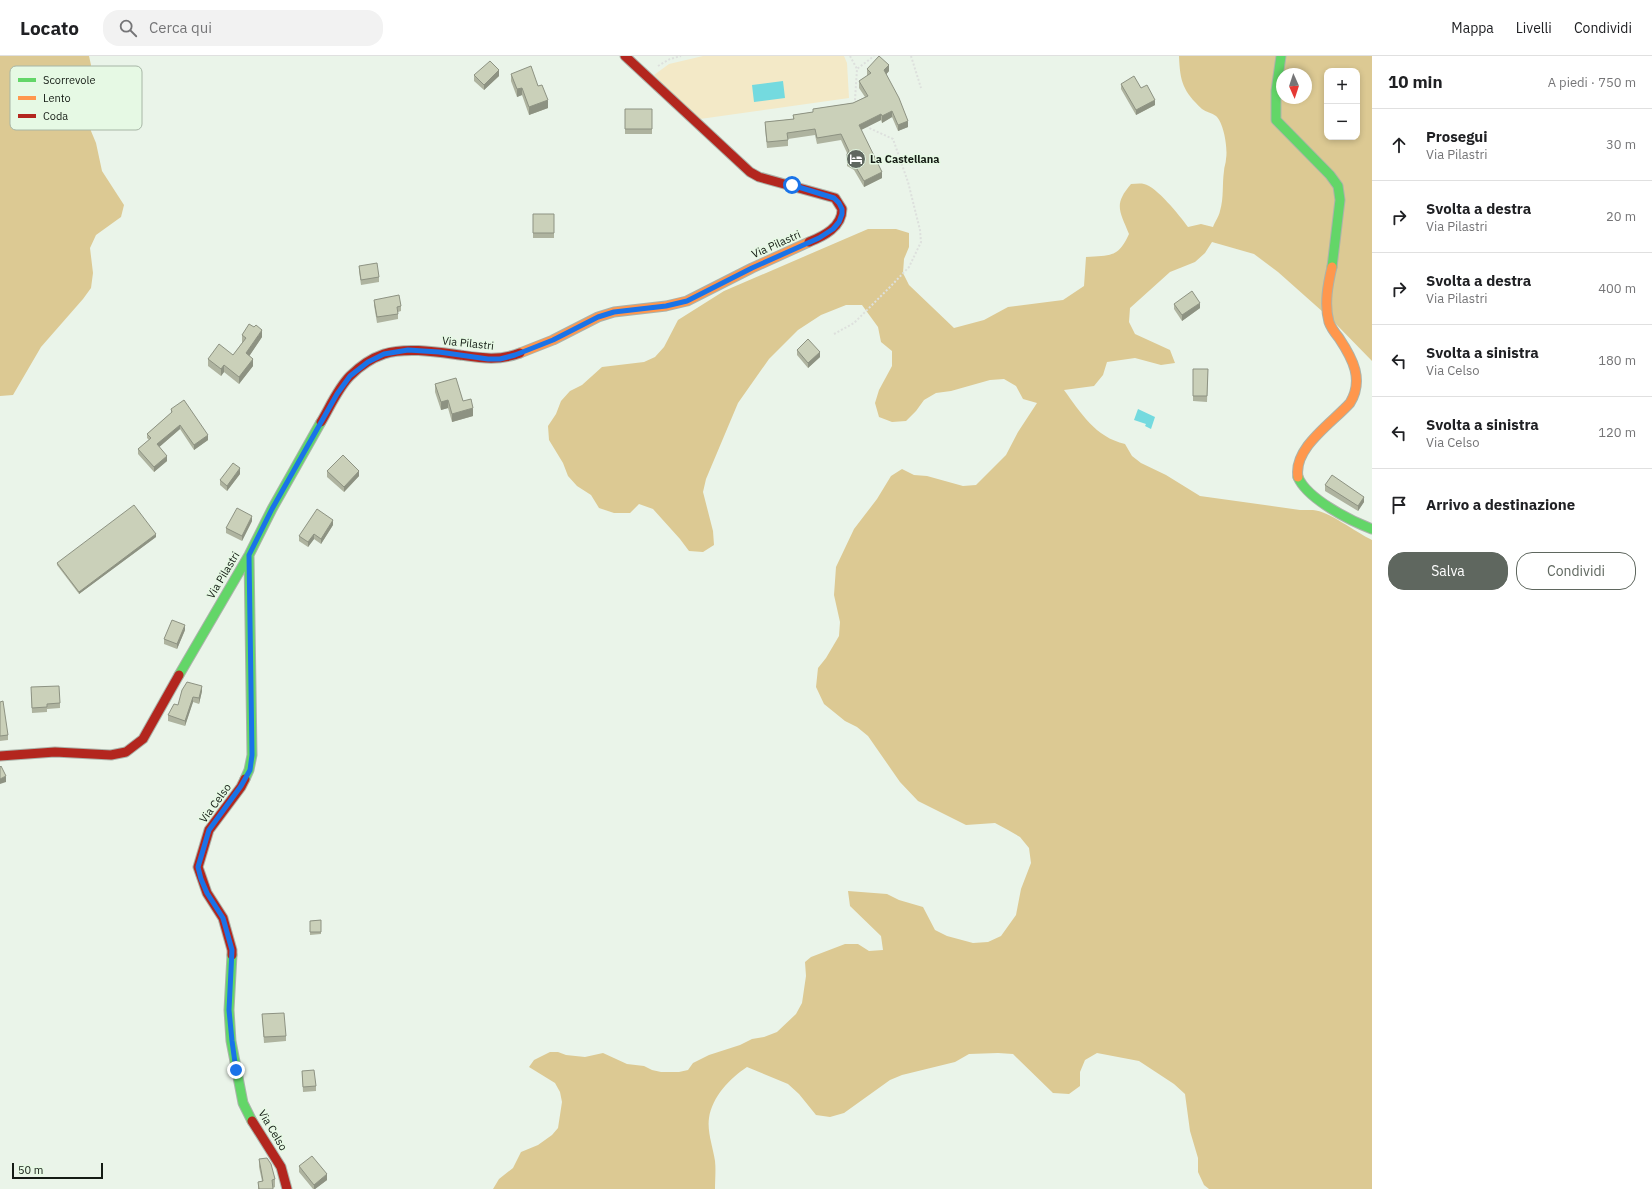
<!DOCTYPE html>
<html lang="it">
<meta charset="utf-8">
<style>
:root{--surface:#fff;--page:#f2f2f2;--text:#202124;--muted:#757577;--line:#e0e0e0;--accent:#5f675f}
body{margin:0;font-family:"IBM Plex Sans",sans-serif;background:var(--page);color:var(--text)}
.controls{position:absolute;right:12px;top:12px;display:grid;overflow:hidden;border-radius:8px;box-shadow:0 2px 6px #0003}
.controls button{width:36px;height:36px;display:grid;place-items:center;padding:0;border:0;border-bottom:1px solid var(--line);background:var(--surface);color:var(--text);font:20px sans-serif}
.compass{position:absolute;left:1276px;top:12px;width:36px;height:36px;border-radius:50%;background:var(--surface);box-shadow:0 2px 6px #0003;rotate:177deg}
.scale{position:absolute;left:12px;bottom:10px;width:91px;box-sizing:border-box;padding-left:4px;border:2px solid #141b14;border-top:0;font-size:11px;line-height:14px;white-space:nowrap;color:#141b14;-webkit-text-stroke:3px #e6f9e4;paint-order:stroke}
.stop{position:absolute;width:12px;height:12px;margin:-9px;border:3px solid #1a73e8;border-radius:50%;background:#fff}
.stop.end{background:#1a73e8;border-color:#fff;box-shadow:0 1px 4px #0008}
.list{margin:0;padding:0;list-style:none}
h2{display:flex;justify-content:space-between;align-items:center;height:52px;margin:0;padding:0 16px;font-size:17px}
h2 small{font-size:13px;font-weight:400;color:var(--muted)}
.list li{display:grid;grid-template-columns:26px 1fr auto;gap:12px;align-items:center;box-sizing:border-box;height:72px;padding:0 16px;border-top:1px solid var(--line)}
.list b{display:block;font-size:15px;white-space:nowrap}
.list p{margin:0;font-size:13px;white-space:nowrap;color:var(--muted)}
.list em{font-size:13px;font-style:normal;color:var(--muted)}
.actions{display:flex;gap:8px;padding:12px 16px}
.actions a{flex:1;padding:9px 0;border:1px solid var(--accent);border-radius:16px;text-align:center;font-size:14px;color:var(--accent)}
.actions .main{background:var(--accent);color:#fff}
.icon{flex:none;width:22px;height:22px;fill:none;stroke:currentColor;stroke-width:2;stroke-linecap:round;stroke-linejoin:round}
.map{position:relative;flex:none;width:1372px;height:1133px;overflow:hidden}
header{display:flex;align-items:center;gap:24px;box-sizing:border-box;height:56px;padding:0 20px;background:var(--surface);border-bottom:1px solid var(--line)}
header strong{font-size:19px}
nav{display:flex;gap:22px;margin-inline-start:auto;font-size:14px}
.search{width:280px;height:36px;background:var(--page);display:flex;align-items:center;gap:10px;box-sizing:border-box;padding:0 14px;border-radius:16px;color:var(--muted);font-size:15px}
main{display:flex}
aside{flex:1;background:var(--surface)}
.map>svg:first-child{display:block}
</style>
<header>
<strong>Locato</strong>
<div class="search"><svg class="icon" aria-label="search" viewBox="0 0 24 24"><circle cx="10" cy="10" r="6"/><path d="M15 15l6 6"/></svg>Cerca qui</div>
<nav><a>Mappa</a><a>Livelli</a><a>Condividi</a></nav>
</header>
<main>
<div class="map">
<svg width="1372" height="1133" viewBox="0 0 1372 1133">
<rect width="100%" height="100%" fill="#eaf4e9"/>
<path fill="#f3e9c7" d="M703 0H844L847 7 849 42 700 63 654 19 669 8Z"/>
<path fill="#dcc993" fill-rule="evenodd" d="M0 0H89L91 9 89 34 85 50 91 75 96 87 102 115 124 149 121 161 96 179 90 192 93 217 91 232 83 243 41 291 13 339 0 340Z
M1179 0H1372V305L1332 264 1278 216 1254 198 1212 186 1205 197 1195 206 1170 216 1130 252 1129 266 1135 278 1170 294 1175 307 1161 309 1135 302 1107 306 1103 319 1094 330 1064 334C1081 357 1095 381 1125 388L1132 400 1141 407 1166 419 1200 440 1300 454C1304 454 1308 454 1313 454 1329 455 1355 476 1372 484V1133H1209L1204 1129 1198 1116V1102L1190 1075 1185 1038 1174 1028 1139 1005 1097 997 1085 1004 1080 1016V1030L1069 1038 1053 1037 1013 998 998 997 969 998 955 1006 902 1019 890 1024 844 1057 830 1061 816 1059 799 1038 788 1028 747 1011C730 1022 712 1041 709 1062 707 1076 713 1091 715 1105 716 1114 715 1124 715 1133H493L499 1123 513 1112 521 1096 538 1089 552 1079 558 1072 562 1046 560 1036 555 1027 529 1011 534 1004 550 996H558L566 999 585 1001 603 997 627 1008 644 1010 652 1014 661 1016H679L688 1014 693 1007 709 999 740 989 752 983 764 981 777 976 796 958 802 947 806 920 805 906 811 901 845 888H858L869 895 883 894 881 880 850 850 848 835 887 838 899 844 923 851 935 874 947 880 973 887 988 886 1001 880 1016 859 1021 833 1031 807 1029 792 1020 781 1008 774 995 767 966 769 918 745 900 726 868 680 857 671 845 665 824 648 816 631 818 612 826 602 839 580 840 566 834 539 836 511 854 473 877 443 891 420 902 413 914 419 927 420 963 430 976 429 1006 399 1018 376 1037 347 1023 343 1016 330 1004 323 990 324 951 335 936 337 924 344 916 355 906 365 892 366 879 361 875 347 879 334 892 310V295L881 286 878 271 862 249H846L821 259 798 274 769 303 738 347 706 423 703 436 713 475 714 489 703 496 689 495 680 483 653 453 639 448 630 457H614L599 452 591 439 577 430 568 420 563 407 549 384 548 370 556 358 561 345 570 335 582 329 602 311 644 306 655 301 664 291 678 264 724 235 868 173H896L909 177V191L904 203 903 217 909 229 954 272 984 264 1008 251 1063 244 1084 230 1086 201C1111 199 1118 202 1129 178 1120 155 1113 149 1131 128 1135 128 1140 127 1144 128 1156 130 1180 160 1188 171L1201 168 1213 171C1215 166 1219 160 1220 155 1224 142 1222 129 1224 115 1224 111 1226 107 1226 103 1228 93 1224 67 1216 60 1212 57 1206 56 1202 53 1183 35 1180 26 1179 0ZM1327 15H1357V81H1327ZM1282 18H1306V42H1282Z"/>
<path fill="#74dadf" d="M783 25 785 42 754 46 752 29Z
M1138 353 1155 361 1151 373 1145 370 1146 368 1134 364Z"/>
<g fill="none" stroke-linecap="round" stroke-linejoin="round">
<defs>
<path id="fast" d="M1281 0 1276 35V64L1330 119 1338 130 1340 144 1332 211
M1298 421C1307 443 1351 465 1372 473
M179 619 249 499 272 453 321 366
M245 723 249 714 252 699 249 499
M232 899 229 954 231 985 243 1047 252 1065"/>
<path id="slow" d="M520 297 553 284 598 261 614 256 666 250 687 245 752 212 809 186
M1298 421C1293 392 1332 367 1350 347 1364 324 1353 303 1339 282 1335 277 1331 272 1329 266 1324 248 1328 228 1332 211"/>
<path id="jam" d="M625 0 750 116 759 121 835 142 842 153C842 171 824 180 809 186
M321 366C330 351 338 332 350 320 359 311 372 302 384 298 406 291 437 296 460 299 481 302 499 305 520 297
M0 700 55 696 111 699 126 696 143 683 179 619
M232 899V894L223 862 207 837 198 811 209 774 241 731 245 723
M252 1065 281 1111 287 1133"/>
</defs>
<use href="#fast" stroke="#abb3aa" stroke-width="11"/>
<use href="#slow" stroke="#abb3aa" stroke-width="11"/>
<use href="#jam" stroke="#abb3aa" stroke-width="11"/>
<path stroke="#dde0dd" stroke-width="2" stroke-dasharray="2 2" stroke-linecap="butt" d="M850 0 857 13
M911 0 921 32
M658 10 670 3 681 0
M856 48 855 44 857 13 874 0
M834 278 854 267 890 231 909 211 921 186 920 174 908 126 893 83 869 72 866 69"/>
<use href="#fast" stroke="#63d668" stroke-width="9"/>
<use href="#slow" stroke="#ff974d" stroke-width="9"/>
<use href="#jam" stroke="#b3261e" stroke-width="9"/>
</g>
<path fill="#aeb39f" d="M867 13 889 15 886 18 908 71 898 75 892 61 882 67 881 64 861 74 882 122 864 131 854 114 847 110V97L841 84 817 88 815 79 788 83V90L767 92 765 72V66L793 63V59L813 56V53L853 47 865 41 859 32V25L867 20Z
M511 18 538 30 548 52 529 59 522 39 517 41 511 25Z
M474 19 499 20 484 34 474 25Z
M1121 28 1141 32 1155 49 1136 59 1121 33Z
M625 53H652V78H625Z
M533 158H554V182H533Z
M359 210 379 221V226L361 229 359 215Z
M374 244 401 250V255L398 256V263L377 267 374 249Z
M1174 248 1200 252 1182 265 1174 253Z
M242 279 262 281 249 300 253 310 239 328 224 316 221 320 208 310V303L233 299 242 287Z
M797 294 820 301 808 312 797 299Z
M1193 313H1208L1207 346 1193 345Z
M435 328 463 345 473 360 452 366 448 352 441 354 435 336Z
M171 353 208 384 194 394 180 373 159 391 167 405 154 416 138 398V393L149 384 147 382V378L171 357Z
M327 415 359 420 344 436 327 421Z
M240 418 227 435 220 429V424Z
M1325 429 1364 446 1358 455 1325 435Z
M252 465 242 485 226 477V472Z
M333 469 321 488 314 483 308 491 299 485V480Z
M156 481 79 538 57 509V507Z
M185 574 177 593 164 588V583Z
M202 635 199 648 193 646 185 670 168 665V659L178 649Z
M31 636 60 647V652L47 653V656L32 657Z
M0 646 8 679V684L0 685Z
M321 864V878L310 879V865Z
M262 958 286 980V985L264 987Z
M302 1015 316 1030V1035L303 1036Z
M259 1103 275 1123V1131L273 1132V1133H258V1126L262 1125 259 1111Z
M299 1110 327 1124 315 1133H313L299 1116Z"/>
<path fill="#8d9282" d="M889 9V15L884 21V14Z
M499 14V20L484 34V29Z
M522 32V39L517 41V33Z
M548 44V52L529 59V51Z
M1155 44V49L1136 59V54Z
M892 55V61L882 67V60Z
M881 58V64L859 75V69Z
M908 65V71L898 75V69Z
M882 116V122L864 131V125Z
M1200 247V252L1182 265V259Z
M262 274V281L246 305V297Z
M820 296V301L808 312V307Z
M253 303V310L239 328V321Z
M224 309V316L221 320V313Z
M448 344V352L441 354V346Z
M473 352V360L452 366V358Z
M180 369V373L157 393V388Z
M208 379V384L194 394V389Z
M167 400V405L154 416V411Z
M240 412V418L227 435V430Z
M359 415V420L344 436V431Z
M1364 441V446L1358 455V450Z
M252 460V465L242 485V480Z
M333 464V469L321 488V483Z
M156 478V481L79 538V536Z
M314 478V483L308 491V486Z
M185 569V574L177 593V588Z
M202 630V635L199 648V642Z
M193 641V646L185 670V665Z
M6 720V726L0 728V723Z
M327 1118V1124L315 1133H314V1129Z"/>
<path fill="#cad0b9" stroke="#8d9282" d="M879 0 889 9 884 14 899 42 908 65 898 69 892 55 882 60 881 58 859 69 882 116 864 125 854 108 847 104V98L849 95 841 78 817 82 815 73 787 77 788 84 767 86 765 66 794 63 793 59 813 56V53L853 47 868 40 859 25 871 17 867 13Z
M490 5 499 14 484 29 474 19Z
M531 10 538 30 542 29 548 44 529 51 522 32 517 33 511 18Z
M1134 20 1141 32 1147 29 1155 44 1136 54 1121 28Z
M625 53H652V73H625Z
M533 158H554V177H533Z
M377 207 379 221 361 224 359 210Z
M1192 235 1200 247 1182 259 1174 248Z
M399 239 401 250 397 251 398 258 377 261 374 244Z
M249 268 254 271 256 269 262 274 246 297 253 303 239 321 224 309 221 313 208 303 219 288 233 299 246 282 242 279Z
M808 283 820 296 808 307 797 294Z
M1193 313H1208L1207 340H1193Z
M456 322 463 345 471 343 473 352 452 358 448 344 441 346 435 328Z
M184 344 208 379 194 389 180 369 157 388 167 400 154 411 138 393 151 382 147 378 172 356 171 353Z
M343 399 359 415 344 431 327 415Z
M233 407 240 412 227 430 220 424Z
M1332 419 1364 441 1358 450 1325 429Z
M134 449 156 478 79 536 57 507Z
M237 452 252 460 242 480 226 472Z
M317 453 333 464 321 483 314 478 308 486 299 480Z
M172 564 185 569 177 588 164 583Z
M187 626 202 630 199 642 193 641 185 665 168 659 174 648 178 649 182 634Z
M59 630 60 647 47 648V651L32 652 31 631Z
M3 645 8 679 0 680V646Z
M1 710 6 720 0 723V711Z
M321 864V876H310V865Z
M284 957 286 980 264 981 262 958Z
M314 1014 316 1030 303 1031 302 1015Z
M312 1100 327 1118 314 1129 299 1110Z
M267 1102 271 1108 275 1123 272 1124 273 1133H259L258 1126 263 1125 259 1103Z"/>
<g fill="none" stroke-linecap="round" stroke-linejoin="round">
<path stroke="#1a73e8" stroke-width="5" d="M236 1014 232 985 229 954 232 894 223 862 207 837 201 823 198 811 209 774 241 730 250 714 252 699 249 499 272 453 337 338 350 320 368 306 384 298 408 294 439 296 488 303H500L515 299 553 284 598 261 614 256 666 250 687 245 752 212 819 182 833 173 839 166 842 158V153L839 147 834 142 792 129"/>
</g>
<defs>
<symbol id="hotel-disc" viewBox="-11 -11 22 22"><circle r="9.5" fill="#5f675f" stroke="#e6f9e4"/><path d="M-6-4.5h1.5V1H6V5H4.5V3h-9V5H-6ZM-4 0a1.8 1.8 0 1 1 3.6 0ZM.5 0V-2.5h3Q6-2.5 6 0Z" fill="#fff"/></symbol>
</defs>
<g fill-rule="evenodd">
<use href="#hotel-disc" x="845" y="92" width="22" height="22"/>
</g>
<g text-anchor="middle" stroke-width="3" stroke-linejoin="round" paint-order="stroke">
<g font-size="11" font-weight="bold" fill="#141b14" stroke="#e6f9e4" text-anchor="start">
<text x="870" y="107">La Castellana</text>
</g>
<g font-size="11" fill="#141b14" stroke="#e6f9e4">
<text transform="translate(776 188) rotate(-24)" y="4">Via Pilastri</text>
<text transform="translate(468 287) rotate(6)" y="4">Via Pilastri</text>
<text transform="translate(223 519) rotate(-59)" y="4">Via Pilastri</text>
<text transform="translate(215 747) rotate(-54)" y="4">Via Celso</text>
<text transform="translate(273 1074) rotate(59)" y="4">Via Celso</text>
</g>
</g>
<rect x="10" y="10" width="132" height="64" rx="6" fill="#e6f9e4" stroke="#a7b6a6" stroke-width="1"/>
<rect x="18" y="22" width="18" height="4" fill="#63d668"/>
<rect x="18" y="40" width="18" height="4" fill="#ff974d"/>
<rect x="18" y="58" width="18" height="4" fill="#b3261e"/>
<g font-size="11" fill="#141b14">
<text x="43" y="28">Scorrevole</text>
<text x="43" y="46">Lento</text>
<text x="43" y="64">Coda</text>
</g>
</svg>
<div class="controls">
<button>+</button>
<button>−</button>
</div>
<svg class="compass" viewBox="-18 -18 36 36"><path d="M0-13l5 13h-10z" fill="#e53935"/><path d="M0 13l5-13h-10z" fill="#757577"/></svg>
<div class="scale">50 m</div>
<div class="stop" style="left:792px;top:129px"></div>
<div class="stop end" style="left:236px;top:1014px"></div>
</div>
<aside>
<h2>10 min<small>A piedi · 750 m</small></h2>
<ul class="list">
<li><svg class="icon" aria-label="ahead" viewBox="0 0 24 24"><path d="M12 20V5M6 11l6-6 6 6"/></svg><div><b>Prosegui</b><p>Via Pilastri</p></div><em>30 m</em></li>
<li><svg class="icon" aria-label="right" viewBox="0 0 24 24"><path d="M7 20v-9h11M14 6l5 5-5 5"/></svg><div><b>Svolta a destra</b><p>Via Pilastri</p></div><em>20 m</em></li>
<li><svg class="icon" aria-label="right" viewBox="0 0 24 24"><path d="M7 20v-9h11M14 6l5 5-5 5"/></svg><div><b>Svolta a destra</b><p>Via Pilastri</p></div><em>400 m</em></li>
<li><svg class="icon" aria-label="left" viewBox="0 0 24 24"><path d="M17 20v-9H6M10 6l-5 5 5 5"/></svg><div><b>Svolta a sinistra</b><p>Via Celso</p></div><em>180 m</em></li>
<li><svg class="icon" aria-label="left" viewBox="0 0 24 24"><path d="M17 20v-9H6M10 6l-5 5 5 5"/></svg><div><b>Svolta a sinistra</b><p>Via Celso</p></div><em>120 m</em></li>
<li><svg class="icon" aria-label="arrive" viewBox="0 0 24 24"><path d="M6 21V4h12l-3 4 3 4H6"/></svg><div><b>Arrivo a destinazione</b></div></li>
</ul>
<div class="actions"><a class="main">Salva</a><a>Condividi</a></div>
</aside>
</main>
